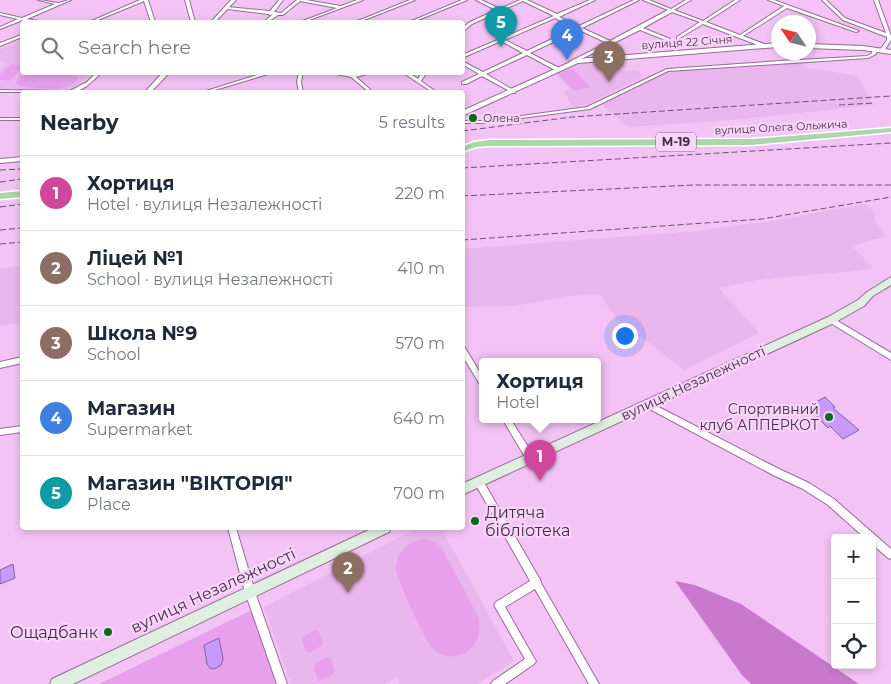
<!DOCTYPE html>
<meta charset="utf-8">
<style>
:root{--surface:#fff;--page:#f2f2f3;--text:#1f2937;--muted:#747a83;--line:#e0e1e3;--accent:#066b18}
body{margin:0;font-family:Montserrat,sans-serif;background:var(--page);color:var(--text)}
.controls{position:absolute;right:15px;bottom:15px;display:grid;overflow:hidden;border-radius:5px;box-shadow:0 2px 8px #0003}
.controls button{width:45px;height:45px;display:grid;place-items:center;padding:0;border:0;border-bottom:1px solid var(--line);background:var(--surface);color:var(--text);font:25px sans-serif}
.compass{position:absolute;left:771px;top:15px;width:45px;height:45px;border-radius:50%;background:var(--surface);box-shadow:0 2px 8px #0003;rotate:305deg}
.you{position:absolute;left:624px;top:335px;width:18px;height:18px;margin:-12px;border:4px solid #fff;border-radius:50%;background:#1a73e8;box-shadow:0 0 0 8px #1a73e833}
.badge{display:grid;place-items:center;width:32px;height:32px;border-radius:50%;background:var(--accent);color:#fff;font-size:16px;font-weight:700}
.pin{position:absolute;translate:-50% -41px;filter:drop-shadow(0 1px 2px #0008)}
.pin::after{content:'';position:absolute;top:26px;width:18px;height:15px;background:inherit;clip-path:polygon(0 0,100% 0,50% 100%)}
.popup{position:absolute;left:479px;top:358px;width:122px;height:65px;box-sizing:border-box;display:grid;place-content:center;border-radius:5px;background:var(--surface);filter:drop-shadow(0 1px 4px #0005);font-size:16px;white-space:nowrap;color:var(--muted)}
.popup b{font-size:19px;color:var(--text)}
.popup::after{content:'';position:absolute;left:50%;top:100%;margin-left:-10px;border:10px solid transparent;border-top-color:var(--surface)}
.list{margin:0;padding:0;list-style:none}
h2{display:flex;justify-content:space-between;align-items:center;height:65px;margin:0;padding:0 20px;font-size:21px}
h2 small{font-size:16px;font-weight:400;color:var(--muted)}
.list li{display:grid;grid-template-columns:32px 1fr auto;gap:15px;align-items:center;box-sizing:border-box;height:75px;padding:0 20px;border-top:1px solid var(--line)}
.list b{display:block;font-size:19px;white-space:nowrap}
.list p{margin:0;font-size:16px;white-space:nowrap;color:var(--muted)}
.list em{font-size:16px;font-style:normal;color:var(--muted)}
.icon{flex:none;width:28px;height:28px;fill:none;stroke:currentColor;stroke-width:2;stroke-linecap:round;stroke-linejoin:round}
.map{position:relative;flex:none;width:891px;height:684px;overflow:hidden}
.search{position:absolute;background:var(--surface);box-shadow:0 2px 8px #0003;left:20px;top:20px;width:445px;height:55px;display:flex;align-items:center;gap:12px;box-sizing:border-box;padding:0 18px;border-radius:5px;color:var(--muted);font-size:19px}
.panel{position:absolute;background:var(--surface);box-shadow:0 2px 8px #0003;left:20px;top:90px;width:445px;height:440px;border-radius:5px}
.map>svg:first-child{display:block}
</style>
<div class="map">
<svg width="891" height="684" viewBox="0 0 891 684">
<rect width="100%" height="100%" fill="#f3c3f5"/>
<path fill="#eab6ee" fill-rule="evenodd" d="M22 40V65L11 64 0 74V69L7 62H0V49Z
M609 60 618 71 638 70 643 77 589 104 572 107 564 91 570 90 554 72 570 65Z
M798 61 803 67 857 76 874 105 734 120 628 127 600 103 667 70Z
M22 68V72L29 73 16 79V84L20 86 64 88 75 83 78 79 77 76 73 73H50H93L69 91 0 89V80L9 81Z
M865 204 875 213V221L886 236 852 246 874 269 756 280 719 288 759 333 684 370 615 317 599 294 567 296 516 306 463 307V249L697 231 783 219Z
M22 265V323L0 326V269Z
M417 528H441L514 661 477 684H400L397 677 385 684H291L264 607ZM416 540 479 618 480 629 477 639 445 655 436 651 396 572V562L408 544Z"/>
<path fill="#e8a0ed" d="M11 64 22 65V68L9 81 0 80V74Z
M573 69 590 87 574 91 557 73Z
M29 73H73L78 78C70 95 35 87 20 86L16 84 17 78Z
M425 539 433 541 441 547 479 618C481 630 479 642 469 650 460 657 446 659 436 652 425 644 402 588 396 572 395 554 406 540 425 539Z
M252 610 276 684H99Z
M316 630 319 632 323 643 320 647 309 653 305 650 302 639 306 635Z
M327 657 331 659 335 671 332 675 318 681 314 668 317 662Z"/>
<path fill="#c879ce" d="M675 581 695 585 741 604 859 684H751L742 675Z"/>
<path fill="#c89afe" stroke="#7d659a" d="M825 397 835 407 833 408 859 430 843 439 830 426 828 428 814 414 816 413 809 406Z
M13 564 15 578 0 584V570Z
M219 638 223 659 221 665 216 668 211 669 207 664 204 645Z"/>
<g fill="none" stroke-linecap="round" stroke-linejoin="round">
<defs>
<path id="minor" d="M38 0C45 0 53 3 59 3 63 2 66 0 71 0L27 19 38 21 39 22 23 20 0 29V27L18 19 0 15V13L22 18 55 4Z
M140 0H148L155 22H151L144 1 93 22H89Z
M185 0H189L195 22H191Z
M279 0H283L274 12 281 13 297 0H306L341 6 357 0H363L304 22H300L337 8 300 1 283 15H278L268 22H264L273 14 270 15 268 14 227 9 225 8 227 7 270 11Z
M410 0H415L359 22H355Z
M462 0H467L413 22H409Z
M476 0H481L500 9 520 0H527L557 14 590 0H595L559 17 579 26 634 0H639L582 28 610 41 668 10 643 0H649L671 9 686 0H691L674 10 703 21 735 0H740L706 22 740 35 784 6 768 0H774L859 31 856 32 787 8 743 36 767 45V47H763L703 24 678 39H677V37L700 22 672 12 643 28 670 39V41H668L640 30 571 64 569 63V62L607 43 579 30 530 53 559 68V70H555L527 55 486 74 515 91V93H513L482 76 466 84H462V82L479 74 462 64V61L483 72 523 53 501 41 462 58V55L554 16 523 1 472 24 462 32V28L470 22 496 10ZM555 18 575 28 527 51 505 40Z
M822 0H826L845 18 886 33 874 0H878L891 36V40L884 51 880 50 887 40V37L843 20Z
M21 35H22V37L0 46V43Z
M873 48 877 49 876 54 868 58 668 71 590 109 484 123H462V121H484L587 107 667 69 795 60 789 52H794L800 60 867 56 872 53Z
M97 72H102C93 81 81 94 68 92L87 82Z
M266 72H275L208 92H203Z
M299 72H303L301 82 303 92H299L297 82Z
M326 72H339L352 75 363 72H374L356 77 373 92H369L351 77Z
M402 72H408L418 79 422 72H427L421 81 436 92H432Z
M0 90 57 91 59 92H0Z
M0 118H22V120H0Z
M831 317 891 353V360L829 322 828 320 829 318Z
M462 345 464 346 482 376V384L479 383 462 355Z
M22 357V363L0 368V362Z
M647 401 779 469 809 483 834 499 891 549V559L888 558 872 544V538H865L828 505 803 489 773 475 644 406 643 404 644 402Z
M503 420H511L534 456 535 459 534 462 531 463 528 462Z
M22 426V432L0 435V429Z
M479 478 482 479 539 578 540 579 541 583 599 684H589L535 589 505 607 534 658 536 661 534 664 505 684H491L493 681 525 659 494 605 496 602 530 581 476 485 475 482 476 479Z
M228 528H236L255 592 287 684H277L245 592Z"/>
<path id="tertiary" d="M231 0H236L215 22H211Z
M778 43V47L578 63 462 116V111L577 59Z
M808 44 863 46 891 50V54L863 50 808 48Z
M163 72H170L151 92H145Z
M22 157V161L0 163V159Z"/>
<path id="secondary" d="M891 277V285L873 296 864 306 834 323 462 495V484L828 317 858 300 867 292Z
M373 528H391L389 532 73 684H50L52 679Z"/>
<path id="trunk" d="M891 128V132L751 145 490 146 476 147 462 152V147L474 142 490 140 751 139Z
M22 191V197L0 199V193Z"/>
</defs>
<use href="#minor" stroke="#966b99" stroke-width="2"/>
<use href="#tertiary" stroke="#966b99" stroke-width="2"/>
<use href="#secondary" stroke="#966b99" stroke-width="2"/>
<use href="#trunk" stroke="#fff" stroke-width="3"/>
<use href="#minor" fill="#fff" fill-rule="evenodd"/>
<use href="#tertiary" fill="#fff" fill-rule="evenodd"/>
<use href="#secondary" fill="#dfefdf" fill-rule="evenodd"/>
<use href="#trunk" fill="#aad6aa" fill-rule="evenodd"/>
<path stroke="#6b526d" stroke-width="1" stroke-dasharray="6 3" stroke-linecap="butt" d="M839 105 874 103
M462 131 572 117 891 96
M462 168 891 143
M0 170 22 169
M0 182 22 179
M462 196 694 185H891
M0 207 22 204
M0 230 22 228
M462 240 762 219 891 197
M0 244 22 242"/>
</g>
<g fill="#066b18" stroke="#fad4fd" stroke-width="2">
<circle cx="473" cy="118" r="5"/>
<circle cx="829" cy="417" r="5"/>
<circle cx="475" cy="521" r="5"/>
<circle cx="108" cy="632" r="5"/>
</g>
<g text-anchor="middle" stroke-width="4.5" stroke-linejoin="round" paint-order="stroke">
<g font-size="11" fill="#422f43" stroke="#fad4fd">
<text transform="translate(687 42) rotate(-4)" y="4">вулиця 22 Січня</text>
<text transform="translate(781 127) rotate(-3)" y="4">вулиця Олега Ольжича</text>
</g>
<g font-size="11" fill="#422f43" stroke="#fad4fd" text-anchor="start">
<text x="483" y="122">Олена</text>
</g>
<rect fill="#fad4fd" stroke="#79607b" stroke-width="1" x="656" y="132.5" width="40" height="19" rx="4"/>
<g font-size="12" font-weight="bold" fill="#422f43">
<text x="676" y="146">М-19</text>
</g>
<g font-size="14" fill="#422f43" stroke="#fad4fd">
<text transform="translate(693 383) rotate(-25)" y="5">вулиця Незалежності</text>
</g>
<g font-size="14" fill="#422f43" stroke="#fad4fd" text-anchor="end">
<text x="819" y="414">Спортивний<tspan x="819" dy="16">клуб АППЕРКОТ</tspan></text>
</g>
<g font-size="16" fill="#422f43" stroke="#fad4fd" text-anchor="start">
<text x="485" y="518">Дитяча<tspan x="485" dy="18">бібліотека</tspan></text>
<text x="98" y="638" text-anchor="end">Ощадбанк</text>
</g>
<g font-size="16" fill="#422f43" stroke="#fad4fd">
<text transform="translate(213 590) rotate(-25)" y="6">вулиця Незалежності</text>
</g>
</g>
</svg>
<div class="controls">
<button>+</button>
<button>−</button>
<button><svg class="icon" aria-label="locate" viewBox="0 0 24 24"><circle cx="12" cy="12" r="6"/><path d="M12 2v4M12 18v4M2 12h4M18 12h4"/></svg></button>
</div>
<svg class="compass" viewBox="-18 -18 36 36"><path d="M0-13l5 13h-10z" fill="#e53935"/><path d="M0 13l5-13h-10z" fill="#747a83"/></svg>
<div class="you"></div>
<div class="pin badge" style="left:540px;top:481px;background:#d1479c">1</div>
<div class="popup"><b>Хортиця</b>Hotel</div>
<div class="pin badge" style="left:348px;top:593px;background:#8d6e63">2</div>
<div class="pin badge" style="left:609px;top:82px;background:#8d6e63">3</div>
<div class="pin badge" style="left:567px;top:60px;background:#3f7fe0">4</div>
<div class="pin badge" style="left:501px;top:47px;background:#0f9aa8">5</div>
<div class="search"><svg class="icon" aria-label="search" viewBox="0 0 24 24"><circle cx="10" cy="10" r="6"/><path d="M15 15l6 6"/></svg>Search here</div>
<section class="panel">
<h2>Nearby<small>5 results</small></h2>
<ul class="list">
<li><span class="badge" style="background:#d1479c">1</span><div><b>Хортиця</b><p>Hotel · вулиця Незалежності</p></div><em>220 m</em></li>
<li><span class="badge" style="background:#8d6e63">2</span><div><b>Ліцей №1</b><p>School · вулиця Незалежності</p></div><em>410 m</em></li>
<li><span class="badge" style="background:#8d6e63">3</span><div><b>Школа №9</b><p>School</p></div><em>570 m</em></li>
<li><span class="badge" style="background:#3f7fe0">4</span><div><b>Магазин</b><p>Supermarket</p></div><em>640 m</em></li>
<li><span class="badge" style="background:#0f9aa8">5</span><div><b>Магазин &quot;ВІКТОРІЯ&quot;</b><p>Place</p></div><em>700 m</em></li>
</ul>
</section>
</div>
